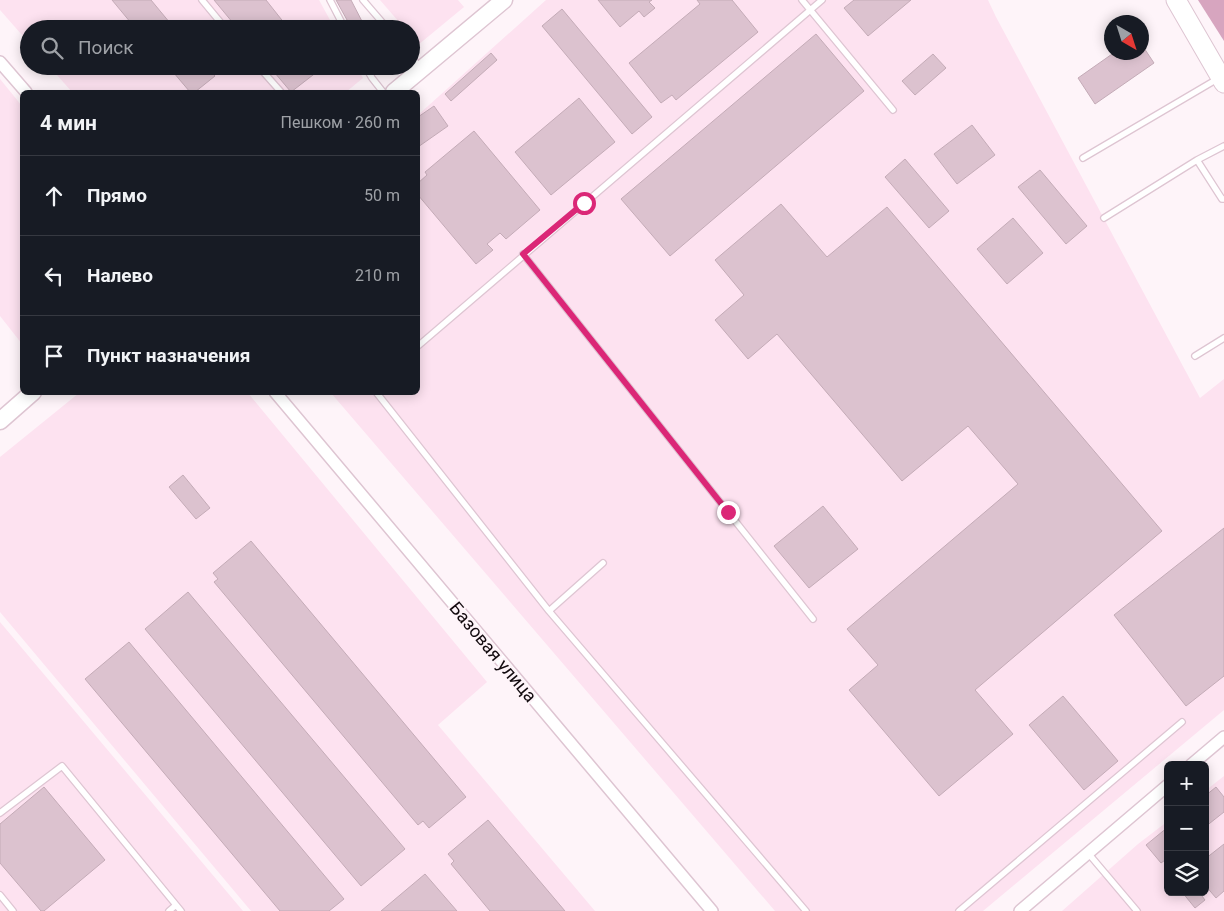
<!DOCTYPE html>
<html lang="ru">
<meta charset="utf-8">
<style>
:root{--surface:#171b24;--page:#242831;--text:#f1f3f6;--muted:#9ea1a6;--line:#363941}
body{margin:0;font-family:Roboto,sans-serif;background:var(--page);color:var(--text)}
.controls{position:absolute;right:15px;bottom:15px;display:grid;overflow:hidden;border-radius:8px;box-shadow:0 2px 12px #0003}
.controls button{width:45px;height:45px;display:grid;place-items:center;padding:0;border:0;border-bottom:1px solid var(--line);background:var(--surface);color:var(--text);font:25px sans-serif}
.compass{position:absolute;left:1104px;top:15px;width:45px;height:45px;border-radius:50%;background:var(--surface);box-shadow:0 2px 12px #0003;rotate:141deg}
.stop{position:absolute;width:15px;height:15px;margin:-11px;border:4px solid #db2777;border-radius:50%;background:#fff}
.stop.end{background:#db2777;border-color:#fff;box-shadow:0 1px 5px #0008}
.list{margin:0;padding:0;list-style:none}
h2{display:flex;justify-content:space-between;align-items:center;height:65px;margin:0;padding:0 20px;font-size:21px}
h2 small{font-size:16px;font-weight:400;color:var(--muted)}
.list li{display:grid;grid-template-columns:32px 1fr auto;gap:15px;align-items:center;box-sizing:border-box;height:80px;padding:0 20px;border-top:1px solid var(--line)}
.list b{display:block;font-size:19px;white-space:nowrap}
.list em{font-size:16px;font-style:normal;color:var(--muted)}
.icon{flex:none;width:28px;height:28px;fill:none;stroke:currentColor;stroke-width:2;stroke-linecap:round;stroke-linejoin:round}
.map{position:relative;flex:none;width:1224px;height:911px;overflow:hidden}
.search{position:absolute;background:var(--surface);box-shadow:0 2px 12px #0003;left:20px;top:20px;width:400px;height:55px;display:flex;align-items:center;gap:12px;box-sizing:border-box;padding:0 18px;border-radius:28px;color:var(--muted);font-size:19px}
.panel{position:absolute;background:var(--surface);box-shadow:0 2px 12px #0003;left:20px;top:90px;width:400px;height:305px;border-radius:8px}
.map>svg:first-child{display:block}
</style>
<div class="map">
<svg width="1224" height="911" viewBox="0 0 1224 911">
<rect width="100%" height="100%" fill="#fef4f9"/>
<path fill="#fde2f0" d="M0 0H319L335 29H29V43L0 10Z
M380 0H458L464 7 418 45 411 37V29H405Z
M546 0H988L996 17 1200 398 1224 379V710L983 911H775L331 393 418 392V115Z
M49 66H356L363 78 346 92H72Z
M0 79 22 106V344L0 316Z
M79 393H248L487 682 438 725 595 911H251L0 612V457Z
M0 622 243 911H0Z
M1224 776V911H1062L1138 844 1168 821V892H1205V791Z"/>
<path fill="#d7a5bf" d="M1198 0H1224V41Z"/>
<path fill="#dcc2cf" stroke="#c4abb7" d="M112 0H151L175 29H136Z
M214 0H266L289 29H238Z
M336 0H351L366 29H352Z
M598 0H652L649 2 655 8 644 17 639 11 620 27Z
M697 0H732L758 32 676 100 672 95 661 103 629 63 700 4Z
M854 0H911L868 36 844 8Z
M562 9 652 117 632 134 542 26Z
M816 34 864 91 670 256 621 199Z
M1142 45 1154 63 1095 104 1078 78 1115 52H1142Z
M491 53 497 60 451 101 445 94Z
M933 54 946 68 915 95 902 81Z
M168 66H206L215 76 195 92H190Z
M269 66H320L322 68 291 92Z
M579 98 615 142 551 195 515 152Z
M434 106 448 126 418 147V117Z
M972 125 995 155 957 184 934 154Z
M474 131 540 210 506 239 500 233 487 244 493 250 476 264 418 195V183L427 175 425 172Z
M905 159 949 211 929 228 885 177Z
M1040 170 1087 226 1066 244 1018 187Z
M781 204 827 257 887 207 1162 531 975 690 1013 734 939 796 849 690 878 665 847 629 1018 484 968 426 902 481 777 334 748 359 715 320 744 295 715 260Z
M1013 218 1043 253 1007 284 977 249Z
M183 475 210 508 196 519 169 487Z
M823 506 858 549 809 588 774 546Z
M1224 528V676L1186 706 1114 615Z
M251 541 466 797 429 828 423 821 418 825 214 582 218 579 213 573Z
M188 592 405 849 361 886 145 629Z
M129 642 344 899 329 911H280L85 679Z
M1063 696 1118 761 1084 790 1029 725Z
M44 787 105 860 44 911H41L0 863V824Z
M1216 787 1224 797V812L1205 827V796Z
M488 820 565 911H490L451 864 454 861 448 854Z
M1168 827V858L1161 863 1146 845Z
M1224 844V891L1216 898 1205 885V859Z
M425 874 457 911H381Z
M1182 892H1199L1205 900 1195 908Z"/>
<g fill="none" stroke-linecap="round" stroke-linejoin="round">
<defs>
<path id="service" d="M202 0 226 29
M330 0 345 29
M363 0 388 29
M802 0 893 110
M411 57 420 67
M258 66 281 92
M365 66 372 78 383 92
M1083 158 1219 78
M1197 160 1222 199H1224
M1104 218 1197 160 1224 146
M523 254 813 619
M418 346 822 0
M1195 356 1224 338
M376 392 549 611 806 911
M549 611 603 563
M0 813 62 766 181 911
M1088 853 1137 911
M0 895 13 911
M169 911 176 905
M959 911 1182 722"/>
<path id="minor" d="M0 62 26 92
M275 392 712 911
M1191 765 1224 737
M1020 911 1168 785"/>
<path id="secondary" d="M394 92 504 0
M0 421 33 392"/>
<path id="primary" d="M1176 0 1224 83"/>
</defs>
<use href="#service" stroke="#dec5d2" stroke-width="8"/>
<use href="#minor" stroke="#dec5d2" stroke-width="14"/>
<use href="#secondary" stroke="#dec5d2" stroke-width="19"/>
<use href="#primary" stroke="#dec5d2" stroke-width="21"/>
<use href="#service" stroke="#fff" stroke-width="5.5"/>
<use href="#minor" stroke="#fff" stroke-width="11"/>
<use href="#secondary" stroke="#fff" stroke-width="16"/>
<use href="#primary" stroke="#fff" stroke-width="19"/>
</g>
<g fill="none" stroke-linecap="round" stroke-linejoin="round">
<path stroke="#db2777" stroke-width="6" d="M584 203 523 254 728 512"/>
</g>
<g text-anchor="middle" stroke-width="4.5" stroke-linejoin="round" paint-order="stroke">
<g font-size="18" fill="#120a0e" stroke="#fef4f9">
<text transform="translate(493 652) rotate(50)" y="6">Базовая улица</text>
</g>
</g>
</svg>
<div class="controls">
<button>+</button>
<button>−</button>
<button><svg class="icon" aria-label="layers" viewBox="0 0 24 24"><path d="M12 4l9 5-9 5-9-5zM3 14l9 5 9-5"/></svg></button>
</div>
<svg class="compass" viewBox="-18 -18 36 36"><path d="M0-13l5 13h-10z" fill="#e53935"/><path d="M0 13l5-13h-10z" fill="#9ea1a6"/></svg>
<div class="stop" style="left:584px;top:203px"></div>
<div class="stop end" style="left:728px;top:512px"></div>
<div class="search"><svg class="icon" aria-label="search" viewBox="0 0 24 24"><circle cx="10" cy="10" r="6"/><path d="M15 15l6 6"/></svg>Поиск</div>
<section class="panel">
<h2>4 мин<small>Пешком · 260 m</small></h2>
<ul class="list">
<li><svg class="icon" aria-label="ahead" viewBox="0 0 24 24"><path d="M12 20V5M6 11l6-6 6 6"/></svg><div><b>Прямо</b></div><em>50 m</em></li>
<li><svg class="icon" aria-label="left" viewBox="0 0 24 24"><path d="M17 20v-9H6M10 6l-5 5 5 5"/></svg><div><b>Налево</b></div><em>210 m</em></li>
<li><svg class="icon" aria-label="arrive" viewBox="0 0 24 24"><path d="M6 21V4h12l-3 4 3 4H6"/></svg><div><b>Пункт назначения</b></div></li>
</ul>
</section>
</div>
